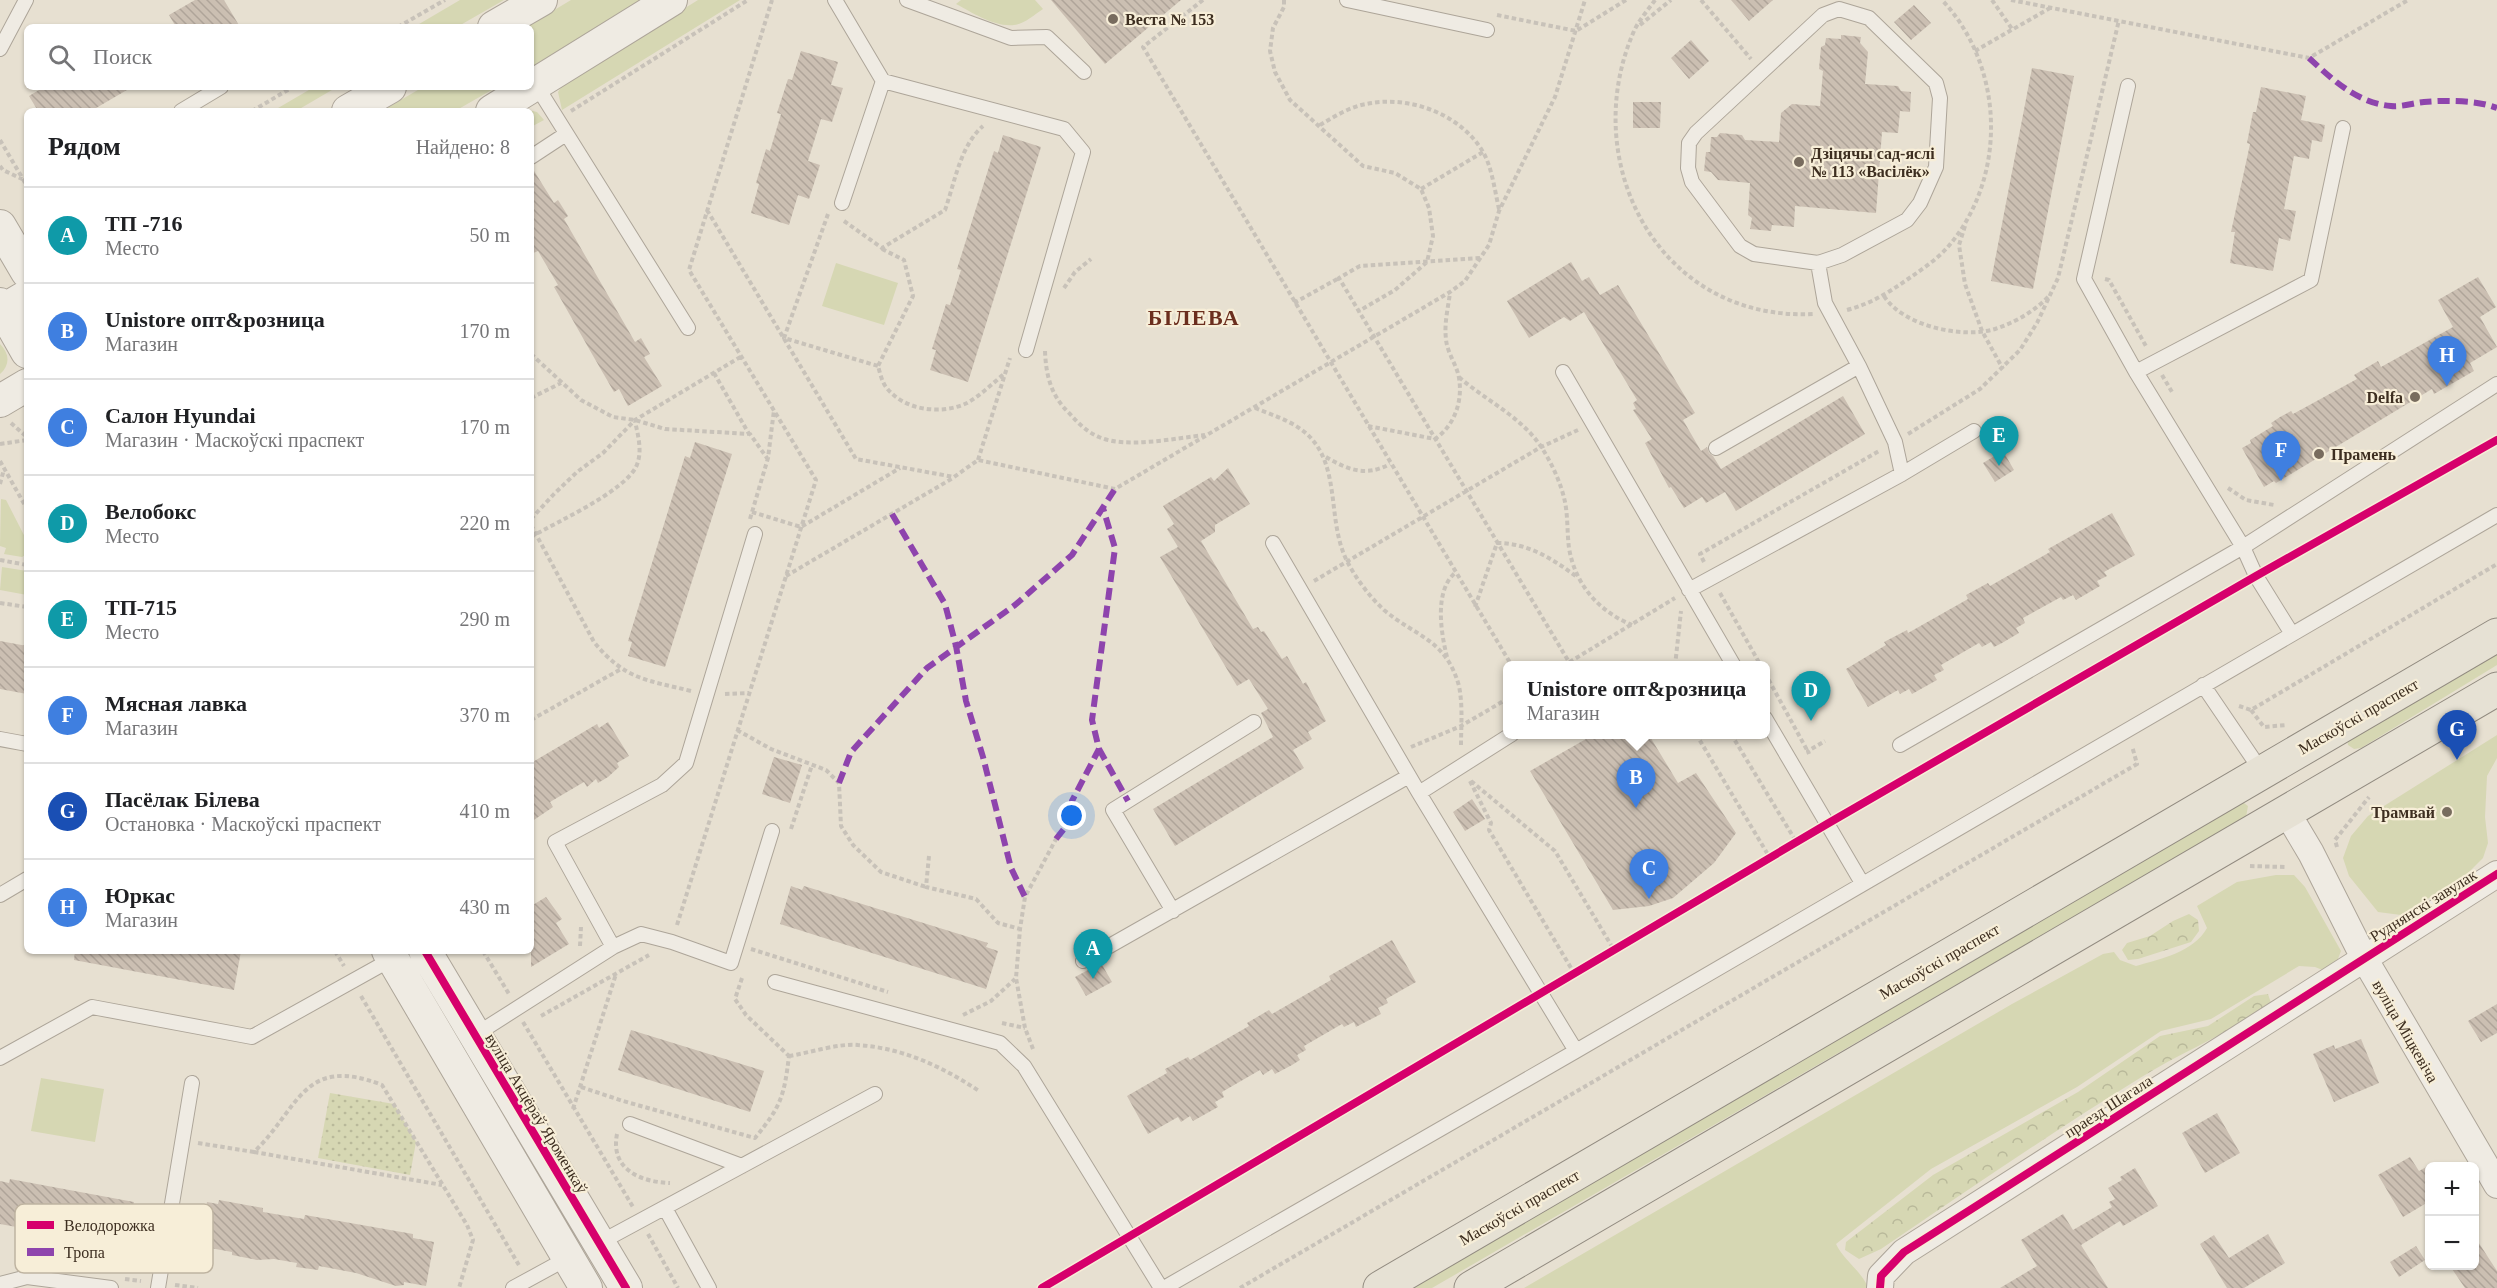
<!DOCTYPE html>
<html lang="ru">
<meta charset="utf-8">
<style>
:root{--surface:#fff;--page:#f2f2f2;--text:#202124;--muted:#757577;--line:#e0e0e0;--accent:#786c5e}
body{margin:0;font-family:"Times New Roman",serif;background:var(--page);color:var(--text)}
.controls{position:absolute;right:18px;bottom:18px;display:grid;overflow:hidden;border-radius:9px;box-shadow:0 2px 4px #0004}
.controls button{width:54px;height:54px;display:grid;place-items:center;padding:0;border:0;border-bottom:2px solid var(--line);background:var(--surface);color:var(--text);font:30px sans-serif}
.you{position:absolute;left:1072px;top:816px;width:21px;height:21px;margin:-15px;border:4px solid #fff;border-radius:50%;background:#1a73e8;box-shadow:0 0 0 9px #1a73e833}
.badge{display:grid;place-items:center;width:39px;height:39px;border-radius:50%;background:var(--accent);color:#fff;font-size:20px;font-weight:700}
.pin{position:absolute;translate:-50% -50px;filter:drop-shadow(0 2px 3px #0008)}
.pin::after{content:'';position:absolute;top:32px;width:21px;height:18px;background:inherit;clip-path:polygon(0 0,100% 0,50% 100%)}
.popup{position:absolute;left:1503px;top:661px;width:267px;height:78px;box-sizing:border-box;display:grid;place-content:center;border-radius:9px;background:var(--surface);filter:drop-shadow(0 2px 4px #0005);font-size:20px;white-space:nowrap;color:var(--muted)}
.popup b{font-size:22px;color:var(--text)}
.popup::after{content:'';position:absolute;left:50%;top:100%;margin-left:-12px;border:12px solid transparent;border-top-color:var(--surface)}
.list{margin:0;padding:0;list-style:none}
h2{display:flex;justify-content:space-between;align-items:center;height:78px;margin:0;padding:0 24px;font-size:26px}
h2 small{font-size:20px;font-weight:400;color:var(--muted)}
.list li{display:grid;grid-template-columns:39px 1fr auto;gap:18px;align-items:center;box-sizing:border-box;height:96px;padding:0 24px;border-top:2px solid var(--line)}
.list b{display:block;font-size:22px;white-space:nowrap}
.list p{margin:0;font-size:20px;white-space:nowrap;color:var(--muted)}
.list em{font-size:20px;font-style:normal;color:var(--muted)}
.icon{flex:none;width:33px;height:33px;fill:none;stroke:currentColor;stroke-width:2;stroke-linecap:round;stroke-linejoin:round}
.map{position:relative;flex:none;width:2497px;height:1288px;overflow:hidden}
.search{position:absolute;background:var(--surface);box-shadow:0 2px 4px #0004;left:24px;top:24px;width:510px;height:66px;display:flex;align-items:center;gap:15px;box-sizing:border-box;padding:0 21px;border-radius:9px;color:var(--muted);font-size:22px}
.panel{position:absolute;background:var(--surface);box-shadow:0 2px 4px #0004;left:24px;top:108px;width:510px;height:846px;border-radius:9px}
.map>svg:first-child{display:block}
</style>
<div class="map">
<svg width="2497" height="1288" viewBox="0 0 2497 1288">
<defs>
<pattern id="forest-crowns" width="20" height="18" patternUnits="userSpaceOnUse" patternTransform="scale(1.5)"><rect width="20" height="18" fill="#d6d7b3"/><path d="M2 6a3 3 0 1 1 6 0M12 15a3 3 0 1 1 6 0" fill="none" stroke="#b9b99a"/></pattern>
<pattern id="park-dots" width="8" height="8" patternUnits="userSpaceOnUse" patternTransform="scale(1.5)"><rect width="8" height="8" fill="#d6d7b3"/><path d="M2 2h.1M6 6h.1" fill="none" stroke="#b9b99a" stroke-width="1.8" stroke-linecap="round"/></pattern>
<pattern id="building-back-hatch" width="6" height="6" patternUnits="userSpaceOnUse" patternTransform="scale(1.5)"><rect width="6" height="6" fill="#cbbfb2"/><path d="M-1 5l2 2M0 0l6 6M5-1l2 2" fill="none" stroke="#afa499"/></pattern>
</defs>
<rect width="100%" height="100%" fill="#e7e0d1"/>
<path fill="#d6d7b3" d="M460 0H504L457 27H414Z
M571 0H642L531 67V27H526Z
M698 0H740L562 110 558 92 563 84Z
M961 0H1035L1043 9C1034 15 1024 24 1014 25 994 27 973 13 956 4Z
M314 87H337L296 111H273Z
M423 87H497L455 111H382Z
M521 108 537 112 544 120 531 127V111H516Z
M836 263 898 283 884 325 822 306Z
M0 344C10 354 10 365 0 374Z
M1 499 6 500 27 541V554L22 557 4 554 6 548 0 546Z
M2 567 27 571V595L0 590Z
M2497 648V665L2361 748 2354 749 2348 745 2347 738Z
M2497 735V758L2487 776 2485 817 2488 843 2483 858 2464 877 2401 915 2378 912 2349 876 2343 858 2351 836 2368 816Z
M2237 803H2244L2248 806 2246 817 1432 1288H1407Z
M2276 875H2294L2305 887 2341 951 2336 964 2325 971 2315 967 2299 966 2211 1019 2161 1031 2077 1087 1931 1169 1836 1244C1844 1261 1862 1271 1868 1288H1524L2012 1004 2103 954 2114 952 2120 960 2136 966C2160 959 2194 952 2207 928L2197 906 2237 882Z
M41 1078 104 1089 95 1142 31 1131Z"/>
<path fill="url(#forest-crowns)" d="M2189 914 2198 920 2199 931 2191 942 2138 959 2128 960 2122 950 2127 943 2150 936 2173 921Z
M2268 994 2271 1003C2231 1033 2183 1051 2140 1078 2052 1132 1967 1191 1881 1249L1859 1259 1845 1250 1846 1242 1933 1175 2078 1092 2160 1036 2208 1026 2254 996Z"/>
<path fill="url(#park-dots)" d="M330 1093 394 1104 416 1142 410 1175 318 1158Z"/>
<path fill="url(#building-back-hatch)" d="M195 0H224L240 27H176L169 15Z
M1051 0H1181L1105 64Z
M1731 0H1773L1749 21Z
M1914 5 1931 23 1911 40 1894 22Z
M1841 35 1861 37 1860 43 1868 52 1865 84 1898 86 1901 91 1911 92 1910 112 1900 111 1898 133 1882 132 1876 213 1795 206 1794 227 1772 225 1771 231 1750 229 1752 218 1748 215 1750 183 1718 180 1711 172 1704 171 1706 152H1710L1711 137H1717L1720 133 1742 135 1745 140 1779 142 1781 113 1792 104 1820 106 1823 71 1819 69 1821 47 1825 45 1826 38 1841 39Z
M1691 40 1709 61 1689 79 1671 58Z
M801 51 838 62 831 85 843 88 832 122 821 119 808 161 820 165 809 199 798 195 789 225 751 213 759 184 756 183 766 149 770 151 781 114 777 113 788 79 792 80Z
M2032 68 2074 76 2033 289 1991 281Z
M44 87H132L91 111H38L29 96Z
M2261 87 2306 96 2301 120 2325 125 2322 142 2312 140 2309 159 2294 156 2284 209 2296 211 2290 241 2279 238 2273 271 2230 263 2235 232H2231L2250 144 2247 143 2253 112H2256Z
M1633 102H1661L1660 128H1633Z
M1003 135 1041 147 968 382 930 370 936 350 932 349 946 304 950 305 961 270 957 269 994 151 998 153Z
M531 166 554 203 558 200 568 216 564 219 635 342 641 338 650 354 644 357 662 386 628 406 619 389 614 392 592 354 554 287 558 285 538 251 531 254Z
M1571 262 1582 281 1589 277 1600 295 1618 285 1695 413 1683 420 1701 451 1707 447 1709 453 1713 456 1721 469 1843 396 1865 434 1736 511 1725 492 1706 503 1702 497 1684 508 1671 487 1669 488 1645 443 1652 439 1633 410 1636 409 1633 403 1637 400 1584 312 1570 321 1564 317 1529 338 1507 301Z
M2478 277 2496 307 2480 317 2497 347 2470 363 2474 371 2434 394 2432 389 2276 483 2274 481 2264 487 2242 448 2251 443 2250 440 2273 426 2271 423 2280 417 2291 411 2293 414 2357 379 2354 375 2378 361 2381 367 2453 327 2438 300Z
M695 442 732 454 665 667 628 656 632 642 628 641 685 456 690 458Z
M2003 451 2014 470 1995 482 1983 463Z
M1228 468 1250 504 1215 525V532L1201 541 1253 629 1258 627 1261 632 1264 631 1282 659 1287 656 1303 684 1306 682 1326 721 1308 732 1312 739 1293 750 1304 768 1175 846 1153 809 1273 737 1261 713 1268 709 1249 679 1237 686 1160 557 1178 547 1167 529 1174 524 1163 506 1211 477 1214 481Z
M2112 513 2135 555 2104 572 2107 576 2097 581 2100 586 2076 600 2073 595 2063 600 2061 597 2023 618 2025 623 2016 628 2019 633 2002 643 1994 647 1991 642 1982 647 1979 643 1941 665 1944 670 1934 675 1937 680 1912 694 1909 689 1900 694 1898 690 1868 707 1846 669 1886 645 1884 642 1907 630 1908 633 1968 599 1966 595 1988 583 1990 586 2050 552 2048 549Z
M0 641 27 646V694L0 689Z
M608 722 629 756 617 763 619 767 608 777 598 783 596 779 587 787 584 782 550 802 553 807 531 822V763L597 724 599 728Z
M1593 735H1649L1678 783 1696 773 1736 833 1714 863 1673 898 1649 906 1613 910 1530 771Z
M774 757 802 765 790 803 762 794Z
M1472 799 1485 819 1465 831 1453 812Z
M791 886 802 890 804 886 988 943 986 947 998 951 986 989 780 924Z
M546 897 562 919 556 923 569 944 531 967V906Z
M1392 940 1416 982 1386 999 1388 1003 1378 1008 1381 1014 1356 1027 1354 1022 1344 1027 1342 1024 1304 1046 1306 1050 1297 1055 1300 1060 1292 1065 1275 1074 1272 1069 1263 1075 1260 1070 1222 1092 1224 1097 1215 1102 1218 1107 1193 1121 1190 1116 1181 1122 1178 1117 1148 1134 1127 1096 1167 1073 1165 1069 1188 1057 1190 1060 1249 1026 1247 1023 1269 1010 1272 1014 1331 980 1329 976Z
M75 951H241L234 990 74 960Z
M1101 963 1112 982 1086 996 1075 977Z
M2497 1004V1033L2481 1042 2468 1021Z
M631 1030 764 1071 750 1112 618 1070Z
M2361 1039 2379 1083 2334 1102 2313 1054 2334 1045 2335 1049Z
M2217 1113 2240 1153 2205 1173 2182 1133Z
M2410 1157 2419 1171 2430 1165V1201L2403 1217 2378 1175Z
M2135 1168 2158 1206 2123 1226 2120 1221 2081 1245 2108 1288H2000L2037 1266 2021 1240 2063 1214 2073 1230 2112 1207 2109 1202 2115 1199 2108 1188 2122 1180 2120 1177Z
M10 1179 134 1202 126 1247 0 1224V1181L9 1183Z
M219 1200 263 1208V1212L304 1219 305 1215 413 1234V1238L434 1242 426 1286 404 1282V1285L396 1286 356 1273 319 1266 318 1270 296 1267 297 1263 274 1259 257 1260 232 1255V1252L199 1246 207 1202 218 1204Z
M2268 1234 2285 1263 2244 1288H2227L2200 1244 2214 1235 2229 1258Z
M2475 1237 2497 1271V1288H2465L2450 1266H2475Z
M2416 1246 2425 1260 2399 1277 2390 1262Z"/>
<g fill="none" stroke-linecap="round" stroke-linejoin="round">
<defs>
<path id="service" d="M835 0 883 81 1064 129 1083 152 1026 350
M907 0 1011 38 1047 37 1084 72
M1347 0 1487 30
M1839 9 1869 18 1936 83 1940 98 1936 167 1920 203 1907 220 1842 255 1818 263 1754 254 1740 246 1692 182 1688 168 1689 143 1696 133 1823 15Z
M0 49 26 0
M536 85 688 328
M2128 86 2084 279 2136 372 2243 547 2256 576 2292 634
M181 111 221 87
M531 157 566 134
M842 203 883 81
M1818 263 1825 303 1859 366 1895 442 1902 474
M1563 372 1734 666
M2136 372 2311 280 2343 128
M1716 448 1859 366
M1273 543 1419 793 1576 1051
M1689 590 1902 474 1974 431
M2203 685 2262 772
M1765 718 1862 883
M0 739 27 744
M1900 745 2243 547 2497 384
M1419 793 1512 734
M0 895 27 879
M1173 911 1113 810 1254 722
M613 947 555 842 662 785 686 763 755 534
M1083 961 1409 776
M775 982 1000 1043 1024 1066 1161 1288
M475 1035 613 947 641 934 672 942 731 963 772 831
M0 1058 92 1007 252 1037 392 959
M630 1124 742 1166
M665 1208 709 1288
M599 1243 875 1094
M0 1284 27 1277 111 1288
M158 1288 192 1083
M513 1288 568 1258
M1164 1288 1576 1051 2497 515"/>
<path id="minor" d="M2286 811 2311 853 2364 958 2497 1185
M1880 1288 1881 1276 1904 1252 2497 874"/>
<path id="tertiary" d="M494 27 541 0
M348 111 390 87
M492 111 671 0
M0 226 27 272
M0 304 27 352
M0 312 27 296
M0 401 27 385
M388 951 586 1288
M425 951 626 1288"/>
<path id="primary" d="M1380 1288 2497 635
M1471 1288 2497 689"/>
</defs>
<use href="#service" stroke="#ada599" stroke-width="16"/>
<use href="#minor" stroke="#ada599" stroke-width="28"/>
<use href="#tertiary" stroke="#ada599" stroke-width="34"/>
<use href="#primary" stroke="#928b80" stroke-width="35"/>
<path stroke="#c8c2b9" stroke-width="4" stroke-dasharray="4.5 3" stroke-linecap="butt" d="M1203 0 1143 47 1512 666
M1284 0V7L1273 28 1270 51 1275 72 1290 100 1363 166 1395 173 1421 189 1429 208 1433 236 1427 262 1395 290 1359 311
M1655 0C1648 10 1639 20 1634 31 1576 163 1660 322 1813 314
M1701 0 1751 59
M1992 0 2012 29
M2011 0 2309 58 2408 0
M1497 15 1576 31 1626 0
M1640 25 1671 0
M398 27 445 0
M1975 51 2050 8
M252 111 293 87
M571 111 748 0
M1320 125C1334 117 1349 107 1366 104 1408 95 1460 113 1483 152 1492 167 1495 192 1499 209
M0 140 27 186
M0 166 3 170 22 179
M1421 189 1483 152
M707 210 856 459 954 477 978 460 1115 489 1450 292 1465 281 1489 245 1499 211 1555 97 1585 0
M828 214 784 338 878 366
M844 221 882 248 945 210C955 182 960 146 983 126
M1965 226 1959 245 1965 284 1982 331 2003 369
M882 249 904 260 913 296 878 366C880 373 882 382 886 387 904 411 942 415 967 403 980 396 993 383 1004 374
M1480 258 1360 266 1339 278 1569 662
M2105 279 2109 280 2147 348
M1064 288 1075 272 1091 259
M1884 296C1903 326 1962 339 1995 329 2016 322 2035 311 2050 295
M1294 303 1339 278
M1847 310C1870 304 1888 293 1908 279 1921 270 1936 260 1947 248 2008 178 2005 67 1942 0
M1045 351C1046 376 1051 396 1070 414 1078 423 1087 432 1099 437 1126 449 1176 438 1205 435
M531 354 581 400 613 417 635 420 665 429 750 434 767 458
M714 373 749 434
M2162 375 2172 392
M1459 377C1486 401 1521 416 1542 448 1552 464 1561 483 1565 502 1568 517 1567 533 1569 548 1575 584 1598 611 1632 625
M531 398 561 383
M1255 408C1272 415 1293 421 1308 435 1342 468 1326 522 1348 563 1357 580 1370 597 1384 610 1416 637 1446 639 1459 686 1463 706 1461 726 1461 746
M11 423 27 437
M1368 426 1435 439C1454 426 1463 402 1459 378 1457 365 1447 353 1446 339 1444 324 1448 308 1450 293
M1908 434 1980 389 2020 350 2037 323 2058 278 2119 20
M0 444 27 440
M1326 457C1348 470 1366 477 1390 464
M978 460 1010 358
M0 461 27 509
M0 484 4 469
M2228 488 2246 500 2274 505
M752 512 801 527 900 468
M531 519 554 494 577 472 603 453 635 420 742 356
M750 519 768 458 774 410
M531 525 594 642C625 680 647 680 691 691
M531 537C558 521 622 493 636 467 643 452 638 436 635 421
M0 560 27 565
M1704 562 1700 554 1879 451
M2269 568 2497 440
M786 576 953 478
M1314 581 1541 447 1578 430
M1720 593 1761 666
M0 603 27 607
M1475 607 1497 543C1528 543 1553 559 1577 577
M1447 657C1441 633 1434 591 1455 573
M1563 666 1675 598
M1675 666 1681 611
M1765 673 1807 750
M725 694 749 693
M2239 706 2251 710 2497 564
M2251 710 2264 727 2287 725
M531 720 621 669
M737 730 771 749 826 770 839 783 841 826 853 845 881 872 926 887
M1696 734 1770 858
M1731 734 1797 843
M1411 747 1461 726 1507 699
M1809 754 1808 751 1825 741
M1470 781 1491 823 1489 830 1574 973
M1471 781 1555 851 1614 950
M1841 816 2242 584
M791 829 812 765
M2337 847 2335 840 2369 797
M929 856 926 887 976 899 998 923 1020 929
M2250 866 2285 867
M677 925 816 480 689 270 772 0
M580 946 581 927
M751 949 888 992
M335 951 344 966
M483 951 509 994
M742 978 735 999 746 1015 789 1056
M1554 986 1814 832
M361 996 520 1267
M963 1015 991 1001 1015 979
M541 1016 649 955
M523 1022 633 1207
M1002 1023 1025 1028
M1033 1049 1025 1028 1016 978 1020 929 1025 897 1056 839
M789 1056C809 1053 839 1043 858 1045 903 1048 943 1067 979 1091
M581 1087 623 1101 755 1138C781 1106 784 1097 789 1056
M573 1109 616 974
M617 1134C610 1169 640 1182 670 1183
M198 1143 254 1152C299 1109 303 1054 382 1085L467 1225 473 1240 459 1288
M254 1152 442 1185
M1144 1228 1527 1002
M648 1234 678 1288
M125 1279 141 1281
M175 1285 198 1288
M1042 1288 1114 1246
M1240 1288 2137 764 2132 746"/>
<use href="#service" stroke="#efebe3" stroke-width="14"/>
<use href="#minor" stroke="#efebe3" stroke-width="26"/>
<use href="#tertiary" stroke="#efebe3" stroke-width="32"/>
<use href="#primary" stroke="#e6e1d4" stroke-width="33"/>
<path stroke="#8e44ad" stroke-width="6" stroke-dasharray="12 6" stroke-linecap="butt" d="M2309 58C2333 80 2357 103 2391 106 2402 107 2413 103 2424 102 2446 100 2477 100 2497 108
M892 514 945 604 956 646 966 701 983 757 1011 868 1025 897
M1099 749 1128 801
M839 783 851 752 927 668 1015 605 1072 555 1115 489
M1056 839 1067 825 1072 801 1099 749 1092 720 1115 548 1103 508"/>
<defs>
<path id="cycleway" d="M425 951 626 1288
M1042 1288 1827 824 2256 576 2497 440
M1880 1288 1881 1276 1904 1252 2497 874"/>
</defs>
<use href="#cycleway" stroke="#f7eed8" stroke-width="11"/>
<use href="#cycleway" stroke="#d6006c" stroke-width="8"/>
</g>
<g fill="#786c5e" stroke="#f7eed8" stroke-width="2">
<circle cx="1113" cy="19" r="6"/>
<circle cx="1799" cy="162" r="6"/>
<circle cx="2415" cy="397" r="6"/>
<circle cx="2319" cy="454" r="6"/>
<circle cx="2447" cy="812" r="6"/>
</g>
<g text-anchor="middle" stroke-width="4.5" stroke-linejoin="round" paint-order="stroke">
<g font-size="16" font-weight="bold" fill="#3d2e20" stroke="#f7eed8" text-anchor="start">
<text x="1125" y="25">Веста № 153</text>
<text x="1811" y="159">Дзіцячы сад-яслі<tspan x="1811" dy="18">№ 113 «Васілёк»</tspan></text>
<text x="2403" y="403" text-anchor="end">Delfa</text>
<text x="2331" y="460">Прамень</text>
<text x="2435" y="818" text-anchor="end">Трамвай</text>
</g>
<g font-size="16" fill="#3d2e20" stroke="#f7eed8">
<text transform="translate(2358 716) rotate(-30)" y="6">Маскоўскі праспект</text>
<text transform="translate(2423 905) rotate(-32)" y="6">Руднянскі завулак</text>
<text transform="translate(1939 961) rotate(-30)" y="6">Маскоўскі праспект</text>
<text transform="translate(2406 1031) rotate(60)" y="6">вуліца Міцкевіча</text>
<text transform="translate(2108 1106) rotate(-33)" y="6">праезд Шагала</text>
<text transform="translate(537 1113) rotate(59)" y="6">вуліца Акцёраў Яроменкаў</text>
<text transform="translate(1519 1207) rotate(-30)" y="6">Маскоўскі праспект</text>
</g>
<g font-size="22" font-weight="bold" letter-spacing="1.5" fill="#6b2e1e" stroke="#f7eed8">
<text x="1194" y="325">БІЛЕВА</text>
</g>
</g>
<rect x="15" y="1204" width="198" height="69" rx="9" fill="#f7eed8" stroke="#bfb4a1" stroke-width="1.5"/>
<rect x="27" y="1221" width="27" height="8" fill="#d6006c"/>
<rect x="27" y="1248" width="27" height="8" fill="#8e44ad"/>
<g font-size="16" fill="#3d2e20">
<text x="64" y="1231">Велодорожка</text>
<text x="64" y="1258">Тропа</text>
</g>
</svg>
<div class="controls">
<button>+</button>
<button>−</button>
</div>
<div class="you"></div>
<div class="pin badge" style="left:1093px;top:979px;background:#0f9aa8">A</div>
<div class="pin badge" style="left:1636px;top:808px;background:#3f7fe0">B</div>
<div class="popup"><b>Unistore опт&amp;розница</b>Магазин</div>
<div class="pin badge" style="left:1649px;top:899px;background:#3f7fe0">C</div>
<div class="pin badge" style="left:1811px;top:721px;background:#0f9aa8">D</div>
<div class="pin badge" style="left:1999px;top:466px;background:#0f9aa8">E</div>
<div class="pin badge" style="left:2281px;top:481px;background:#3f7fe0">F</div>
<div class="pin badge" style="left:2457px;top:760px;background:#1a4fb4">G</div>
<div class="pin badge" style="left:2447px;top:386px;background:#3f7fe0">H</div>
<div class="search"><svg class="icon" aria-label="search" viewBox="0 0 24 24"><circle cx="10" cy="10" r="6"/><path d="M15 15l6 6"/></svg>Поиск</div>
<section class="panel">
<h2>Рядом<small>Найдено: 8</small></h2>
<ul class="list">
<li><span class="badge" style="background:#0f9aa8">A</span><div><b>ТП -716</b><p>Место</p></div><em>50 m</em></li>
<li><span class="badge" style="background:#3f7fe0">B</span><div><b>Unistore опт&amp;розница</b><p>Магазин</p></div><em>170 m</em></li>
<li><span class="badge" style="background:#3f7fe0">C</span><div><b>Салон Hyundai</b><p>Магазин · Маскоўскі праспект</p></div><em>170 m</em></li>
<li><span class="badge" style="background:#0f9aa8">D</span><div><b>Велобокс</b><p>Место</p></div><em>220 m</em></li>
<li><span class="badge" style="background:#0f9aa8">E</span><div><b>ТП-715</b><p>Место</p></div><em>290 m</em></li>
<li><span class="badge" style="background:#3f7fe0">F</span><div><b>Мясная лавка</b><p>Магазин</p></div><em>370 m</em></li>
<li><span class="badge" style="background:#1a4fb4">G</span><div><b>Пасёлак Білева</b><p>Остановка · Маскоўскі праспект</p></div><em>410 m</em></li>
<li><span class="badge" style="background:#3f7fe0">H</span><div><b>Юркас</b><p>Магазин</p></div><em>430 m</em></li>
</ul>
</section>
</div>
